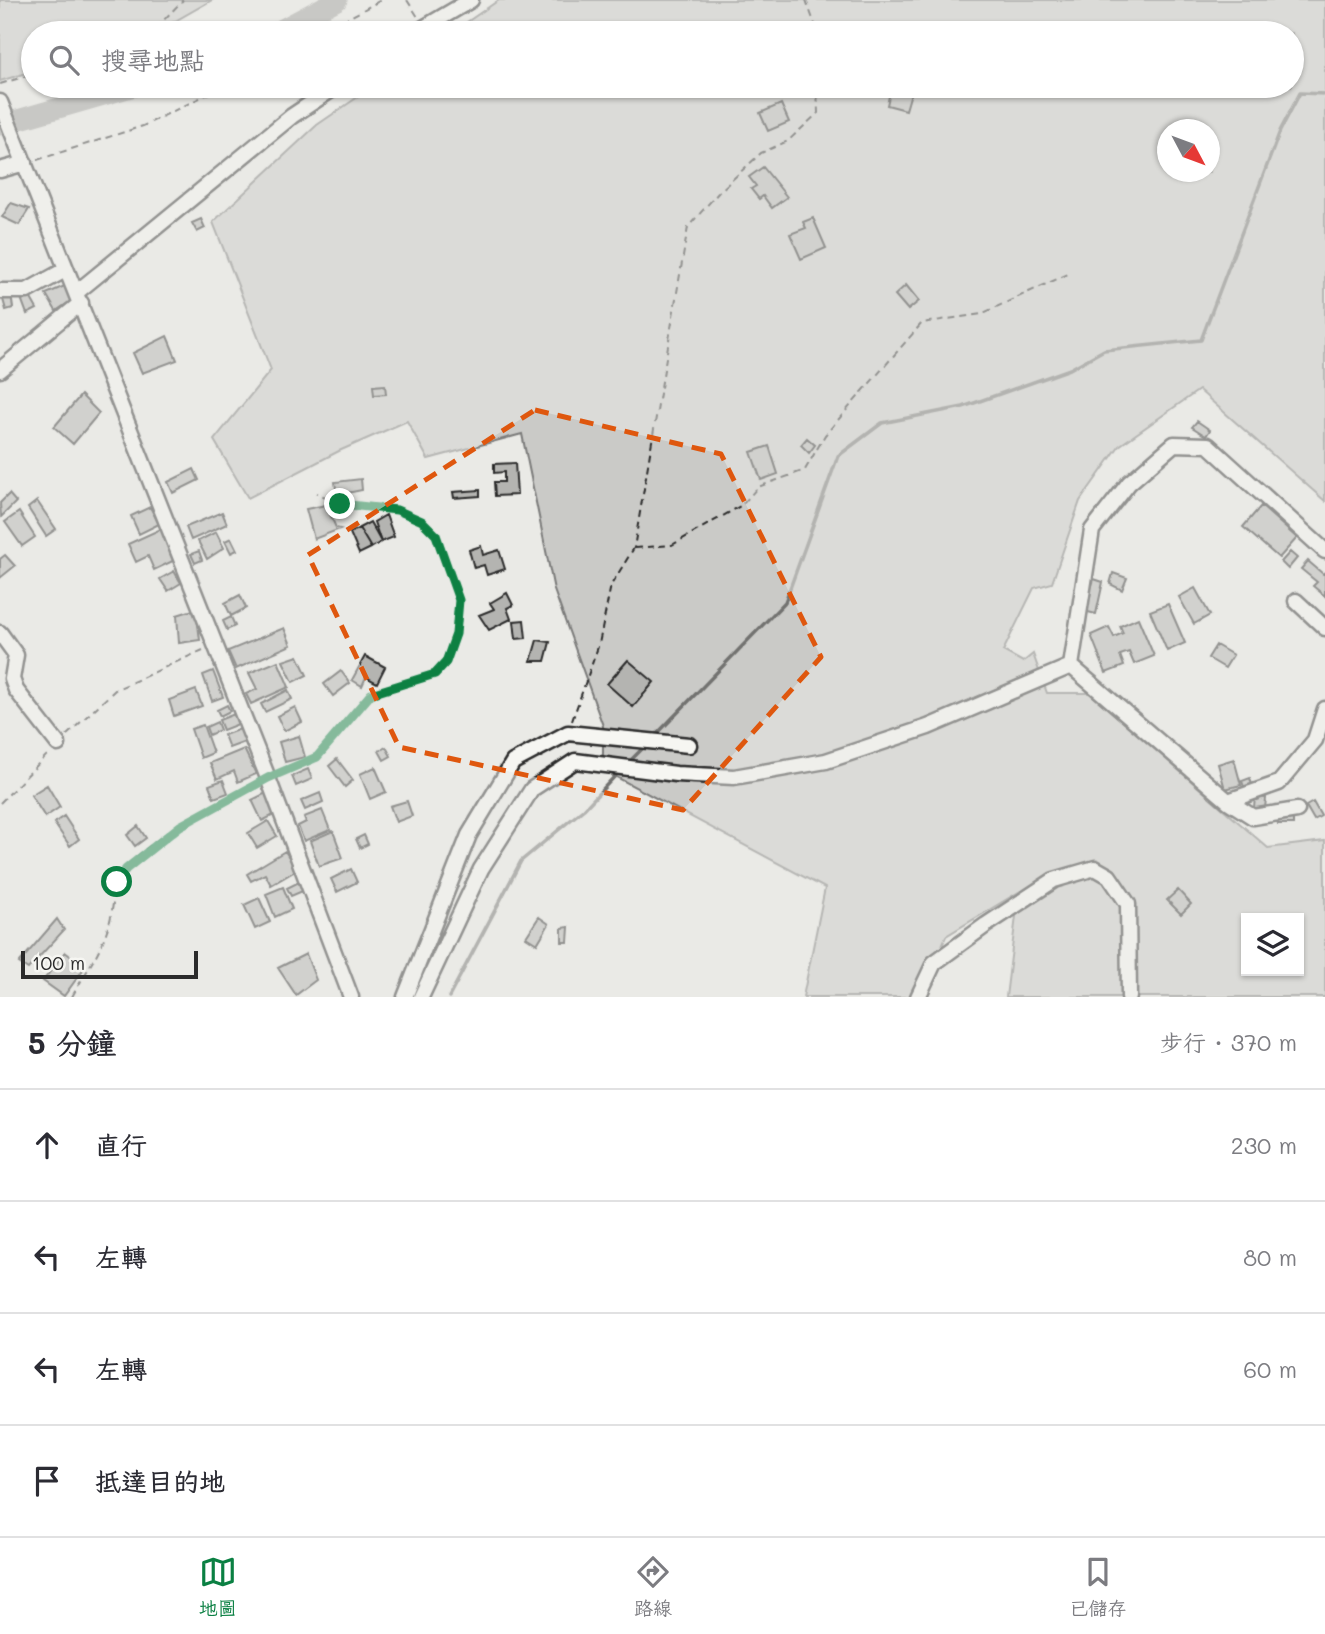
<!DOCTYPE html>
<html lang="zh-TW">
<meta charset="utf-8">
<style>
:root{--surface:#fff;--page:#f2f2f3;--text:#2b2b33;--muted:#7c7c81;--line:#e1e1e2;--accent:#0b8043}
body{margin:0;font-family:Mali,"LXGW WenKai TC",sans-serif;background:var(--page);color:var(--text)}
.controls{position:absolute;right:21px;bottom:21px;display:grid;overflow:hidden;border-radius:0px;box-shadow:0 2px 5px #0004}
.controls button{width:63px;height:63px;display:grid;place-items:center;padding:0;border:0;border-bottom:2px solid var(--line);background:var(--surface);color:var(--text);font:35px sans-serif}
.compass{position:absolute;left:1157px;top:119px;width:63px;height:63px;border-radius:50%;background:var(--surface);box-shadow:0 2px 5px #0004;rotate:131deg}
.scale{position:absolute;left:21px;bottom:18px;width:177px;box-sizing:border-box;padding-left:7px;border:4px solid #2b2b2b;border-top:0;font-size:19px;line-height:24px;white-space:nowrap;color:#2b2b2b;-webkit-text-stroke:5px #f6f6f2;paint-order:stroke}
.stop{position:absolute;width:21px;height:21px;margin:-16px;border:5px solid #0b8043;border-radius:50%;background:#fff}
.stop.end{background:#0b8043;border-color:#fff;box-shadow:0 2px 7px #0008}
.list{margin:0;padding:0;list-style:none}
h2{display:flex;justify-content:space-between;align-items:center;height:91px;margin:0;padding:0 28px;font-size:30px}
h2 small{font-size:23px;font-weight:400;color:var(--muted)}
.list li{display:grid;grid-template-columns:46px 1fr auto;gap:21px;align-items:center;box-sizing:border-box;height:112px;padding:0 28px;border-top:2px solid var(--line)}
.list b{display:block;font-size:26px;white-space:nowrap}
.list em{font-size:23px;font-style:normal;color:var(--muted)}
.icon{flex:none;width:38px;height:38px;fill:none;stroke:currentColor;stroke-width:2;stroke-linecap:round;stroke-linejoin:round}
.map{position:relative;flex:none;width:1325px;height:997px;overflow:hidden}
.search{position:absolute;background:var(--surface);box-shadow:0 2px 5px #0004;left:21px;right:21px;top:21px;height:77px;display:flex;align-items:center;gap:18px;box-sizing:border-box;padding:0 24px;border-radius:38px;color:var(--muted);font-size:26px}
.sheet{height:539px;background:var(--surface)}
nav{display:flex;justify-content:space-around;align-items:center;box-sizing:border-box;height:98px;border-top:2px solid var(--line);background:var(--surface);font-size:19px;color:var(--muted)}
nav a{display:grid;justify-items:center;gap:4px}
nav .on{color:var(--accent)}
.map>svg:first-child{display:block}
</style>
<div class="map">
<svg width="1325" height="997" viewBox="0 0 1325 997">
<rect width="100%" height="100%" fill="#eaeae6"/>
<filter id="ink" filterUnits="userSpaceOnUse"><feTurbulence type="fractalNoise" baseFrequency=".0143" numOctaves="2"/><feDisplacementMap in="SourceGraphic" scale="14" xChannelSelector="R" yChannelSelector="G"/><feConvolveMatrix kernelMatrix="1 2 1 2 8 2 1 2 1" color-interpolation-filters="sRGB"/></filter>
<g filter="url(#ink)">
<path fill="#cacac7" stroke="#7a7a79" stroke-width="2" fill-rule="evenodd" d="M0 0H212L154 33H33V71L0 81Z
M499 0H1325V501L1199 390 1119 446 1080 501 1052 583 1034 588 1003 651 1023 662 1033 654 1047 693H1090L1268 848 1325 841V997H1006L1019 892 946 936 921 997H803L825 888 603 770V726L554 590 522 434 428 459 407 421 339 451 248 498 214 440 271 370 213 222 317 125 374 86H1292V33H451ZM1168 130H1210V172H1168ZM1246 918H1299V971H1246Z"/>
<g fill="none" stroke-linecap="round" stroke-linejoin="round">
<path stroke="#727270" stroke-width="3.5" d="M653 738 785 602 838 456 882 423 963 407 1070 369 1104 350 1201 340 1280 131 1300 93 1325 94
M632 759 645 746
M449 997 521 861 584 809 616 775"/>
<path stroke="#a1a19e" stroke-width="21" d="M275 33 337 0
M0 125 135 86"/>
</g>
<path fill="#b4b4b1" stroke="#2b2b2b" stroke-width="2" d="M896 86H913L906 110 887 105 890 92 894 93Z
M781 104 789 122 768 131 760 113Z
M763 167 787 197 772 208 763 196 759 199 751 189 756 186 749 177Z
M11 203 29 209 19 225 2 217Z
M813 218 826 248 801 259 790 234 806 228 803 222Z
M201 219 205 228 197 232 192 223Z
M67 285 75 298 56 311 46 294Z
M906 285 919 301 908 310 895 295Z
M11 294 13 308 6 310 2 296Z
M29 295 37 309 27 314 21 298Z
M167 336 177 360 142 373 133 353Z
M385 385 386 394 374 395 373 386Z
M81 395 99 413 73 444 54 427Z
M1197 421 1210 430 1206 436 1192 427Z
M807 438 815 445 809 453 801 445Z
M769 446 778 474 761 480 751 452Z
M515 463 517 495 495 496 494 482H504V472L494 473V464Z
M194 469 199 480 173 493 168 482Z
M361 479 362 490 337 495 335 482Z
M480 490V496L454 498 453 492Z
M9 494 16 502 1 517 0 503Z
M37 501 56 529 46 536 28 508Z
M326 505 336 528 340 529 314 539 306 509Z
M1261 506 1297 538 1279 558 1243 527Z
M150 507 159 524 139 534 131 516Z
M19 512 35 537 22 546 5 522Z
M222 512 227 524 191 540 186 527Z
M386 515 394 537 381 542 374 522Z
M370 522 381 542 371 548 359 528Z
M163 528 177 559 154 570 148 556 136 562 128 544Z
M359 528 371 548 359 554 350 533Z
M216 532 224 548 207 559 198 541Z
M231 538 237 550 231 553 225 541Z
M481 546 483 555 499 550 505 569 487 575 484 565 474 568 469 550Z
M199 551 202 560 195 563 191 554Z
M1290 552 1297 558 1288 569 1281 562Z
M5 555 15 566 0 578V559Z
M1308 561 1323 574 1325 572V596L1313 586 1317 582 1301 569Z
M174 571 181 583 168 591 160 579Z
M1113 573 1127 578 1122 590 1110 584Z
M1094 579 1103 582 1096 614 1084 611Z
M1195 588 1210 615 1194 624 1179 597Z
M507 593 513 605 507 608 511 619 489 630 479 615 494 609 490 603Z
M240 595 246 608 231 616 225 603Z
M1168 604 1185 643 1167 651 1150 611Z
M196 609 200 640 179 643 177 615Z
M231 617 235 626 227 630 223 621Z
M1138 618 1154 656 1134 664 1129 652 1120 655 1124 666 1106 673 1091 635 1109 627 1114 637 1123 633 1120 626Z
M524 620 526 638 516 639 514 621Z
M284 628 291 645 236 669 228 651Z
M537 640 550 642 545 661H531Z
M1216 645 1233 655 1225 668 1208 658Z
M298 656 307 675 293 682 283 661Z
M365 656 385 667 377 683 366 677 362 686 352 680Z
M628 660 654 682 633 707 607 684Z
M278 661 289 687 251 704 246 694 257 689 249 673Z
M213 671 223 697 212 701 203 675Z
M341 671 350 683 333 696 324 684Z
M196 690 202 706 174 716 169 700Z
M288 690 292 699 265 712 261 704Z
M227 705 230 711 220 716 217 710Z
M295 707 302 722 284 731 277 716Z
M237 713 241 723 223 730 219 720Z
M217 722 220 730 209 735 206 727Z
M203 725 213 753 201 758 191 729Z
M243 728 248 741 229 748 224 735Z
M299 736 305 757 285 762 279 742Z
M386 747 391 756 384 760 379 751Z
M244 749 256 774 238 782 234 771 217 779 210 763Z
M337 759 353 780 345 787 329 766Z
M1234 759 1241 785 1225 789 1218 764Z
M375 767 386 792 370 799 360 774Z
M308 769 312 779 296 786 292 776Z
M1250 778 1252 785 1244 787 1242 781Z
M223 780 228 793 214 798 209 785Z
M47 785 60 807 45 817 31 795Z
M266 793 276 814 262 821 252 800Z
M320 793 323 802 305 810 301 801Z
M1255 797 1266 798 1265 809 1254 808Z
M407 801 412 816 396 822 390 806Z
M1313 802 1321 816 1314 820 1306 806Z
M322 810 330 830 304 841 298 826 306 822 304 817Z
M64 816 79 839 70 846 54 823Z
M1293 818V824H1278L1277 819Z
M268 821 277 836 257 848 248 833Z
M138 826 146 838 135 846 127 835Z
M333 831 343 858 319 866 310 841Z
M364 835 368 844 360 848 356 839Z
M285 851 297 870 271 885 265 874 251 881 247 874Z
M351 869 357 882 337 892 331 879Z
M301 881 305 890 291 896 287 888Z
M283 887 292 909 275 917 266 894Z
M1178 890 1191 904 1181 914 1167 900Z
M259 898 270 922 255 929 244 905Z
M539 917 549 924 537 944 526 937Z
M57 919 64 930 28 969 19 963Z
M569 927 568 942H562V928Z
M65 952 85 967 64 996 43 981Z
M306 954 316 980 296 995 278 968Z"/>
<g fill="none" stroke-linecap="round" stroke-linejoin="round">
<defs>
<path id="minor" d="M415 33 471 0
M0 102 268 778 351 997
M0 170 25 163
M0 291H27L65 270
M77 292 292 116 337 86
M0 370 81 303
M1296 601 1325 628
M0 633 16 655 12 679 16 690 58 744
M1071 666 1228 801 1253 817 1297 810
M1228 801 1279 783 1315 740 1325 709
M405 997 469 835 513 762 568 733 689 745
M421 997 481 869 532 789 575 761 676 774 734 777 826 761 928 727 1071 666 1092 530 1129 483 1174 444 1208 445 1325 551
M918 997 934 963 986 925 1054 880 1095 868 1109 876 1128 904 1129 997"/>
</defs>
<use href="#minor" stroke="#2b2b2b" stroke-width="19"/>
<path stroke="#2b2b2b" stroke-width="2" stroke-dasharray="7 5" stroke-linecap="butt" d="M407 0 418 17
M806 0 818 33
M145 33 158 26 183 0
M321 33 381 0
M0 84 33 74
M37 160 143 126 224 86
M635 548 672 545 742 505 758 487 805 470 825 435 922 323 981 314 1068 274
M572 721 599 644 611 585 634 548 688 227 719 192 761 153 788 141 818 113 817 86
M67 735 115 690 203 650
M280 773 317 757 371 694 435 674 446 662 456 634 459 601 436 535 422 521 397 511 340 504 317 493
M0 803 48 754
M72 997C84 974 99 955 107 930 115 911 111 886 125 869 154 835 217 806 256 785"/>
<use href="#minor" stroke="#f6f6f2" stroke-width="14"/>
</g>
</g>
<g fill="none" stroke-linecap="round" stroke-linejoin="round" filter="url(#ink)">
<path stroke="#0b8043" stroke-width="9" d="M117 882 126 869 180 826 268 778 317 757 371 694 435 674 446 662 456 634 459 600 436 535 422 521 397 510 340 504"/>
</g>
<path d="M0 0H1325V997H0ZM535 410 721 454 821 657 683 810 399 747 308 555Z" fill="#eaeae6" fill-opacity=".55" fill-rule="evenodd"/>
<path fill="none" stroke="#df570e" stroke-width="5" stroke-dasharray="14 9" stroke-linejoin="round" d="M535 410 721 454 821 657 683 810 399 747 308 555Z"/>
</svg>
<div class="controls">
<button><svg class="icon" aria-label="layers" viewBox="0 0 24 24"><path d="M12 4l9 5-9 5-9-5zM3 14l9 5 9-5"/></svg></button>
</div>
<svg class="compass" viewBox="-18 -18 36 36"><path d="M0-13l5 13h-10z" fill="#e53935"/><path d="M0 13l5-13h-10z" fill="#7c7c81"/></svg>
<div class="scale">100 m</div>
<div class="stop" style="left:117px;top:882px"></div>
<div class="stop end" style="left:340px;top:504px"></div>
<div class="search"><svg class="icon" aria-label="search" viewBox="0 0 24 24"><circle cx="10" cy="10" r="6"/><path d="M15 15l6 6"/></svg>搜尋地點</div>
</div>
<section class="sheet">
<h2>5 分鐘<small>步行 · 370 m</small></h2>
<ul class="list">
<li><svg class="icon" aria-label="ahead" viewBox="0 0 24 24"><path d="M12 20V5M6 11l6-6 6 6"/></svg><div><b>直行</b></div><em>230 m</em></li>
<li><svg class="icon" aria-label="left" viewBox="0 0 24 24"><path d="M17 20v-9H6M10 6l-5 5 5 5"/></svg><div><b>左轉</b></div><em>80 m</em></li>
<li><svg class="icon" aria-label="left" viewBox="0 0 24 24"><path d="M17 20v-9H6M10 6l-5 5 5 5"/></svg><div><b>左轉</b></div><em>60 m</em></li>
<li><svg class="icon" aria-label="arrive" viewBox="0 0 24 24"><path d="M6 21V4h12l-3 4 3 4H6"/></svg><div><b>抵達目的地</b></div></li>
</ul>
</section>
<nav>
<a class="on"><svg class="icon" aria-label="map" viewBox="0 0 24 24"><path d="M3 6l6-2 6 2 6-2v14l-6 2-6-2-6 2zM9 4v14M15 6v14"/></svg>地圖</a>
<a><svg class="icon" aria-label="directions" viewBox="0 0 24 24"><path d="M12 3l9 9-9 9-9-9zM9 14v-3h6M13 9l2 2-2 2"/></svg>路線</a>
<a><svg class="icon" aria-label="saved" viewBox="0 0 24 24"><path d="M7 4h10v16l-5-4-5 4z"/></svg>已儲存</a>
</nav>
